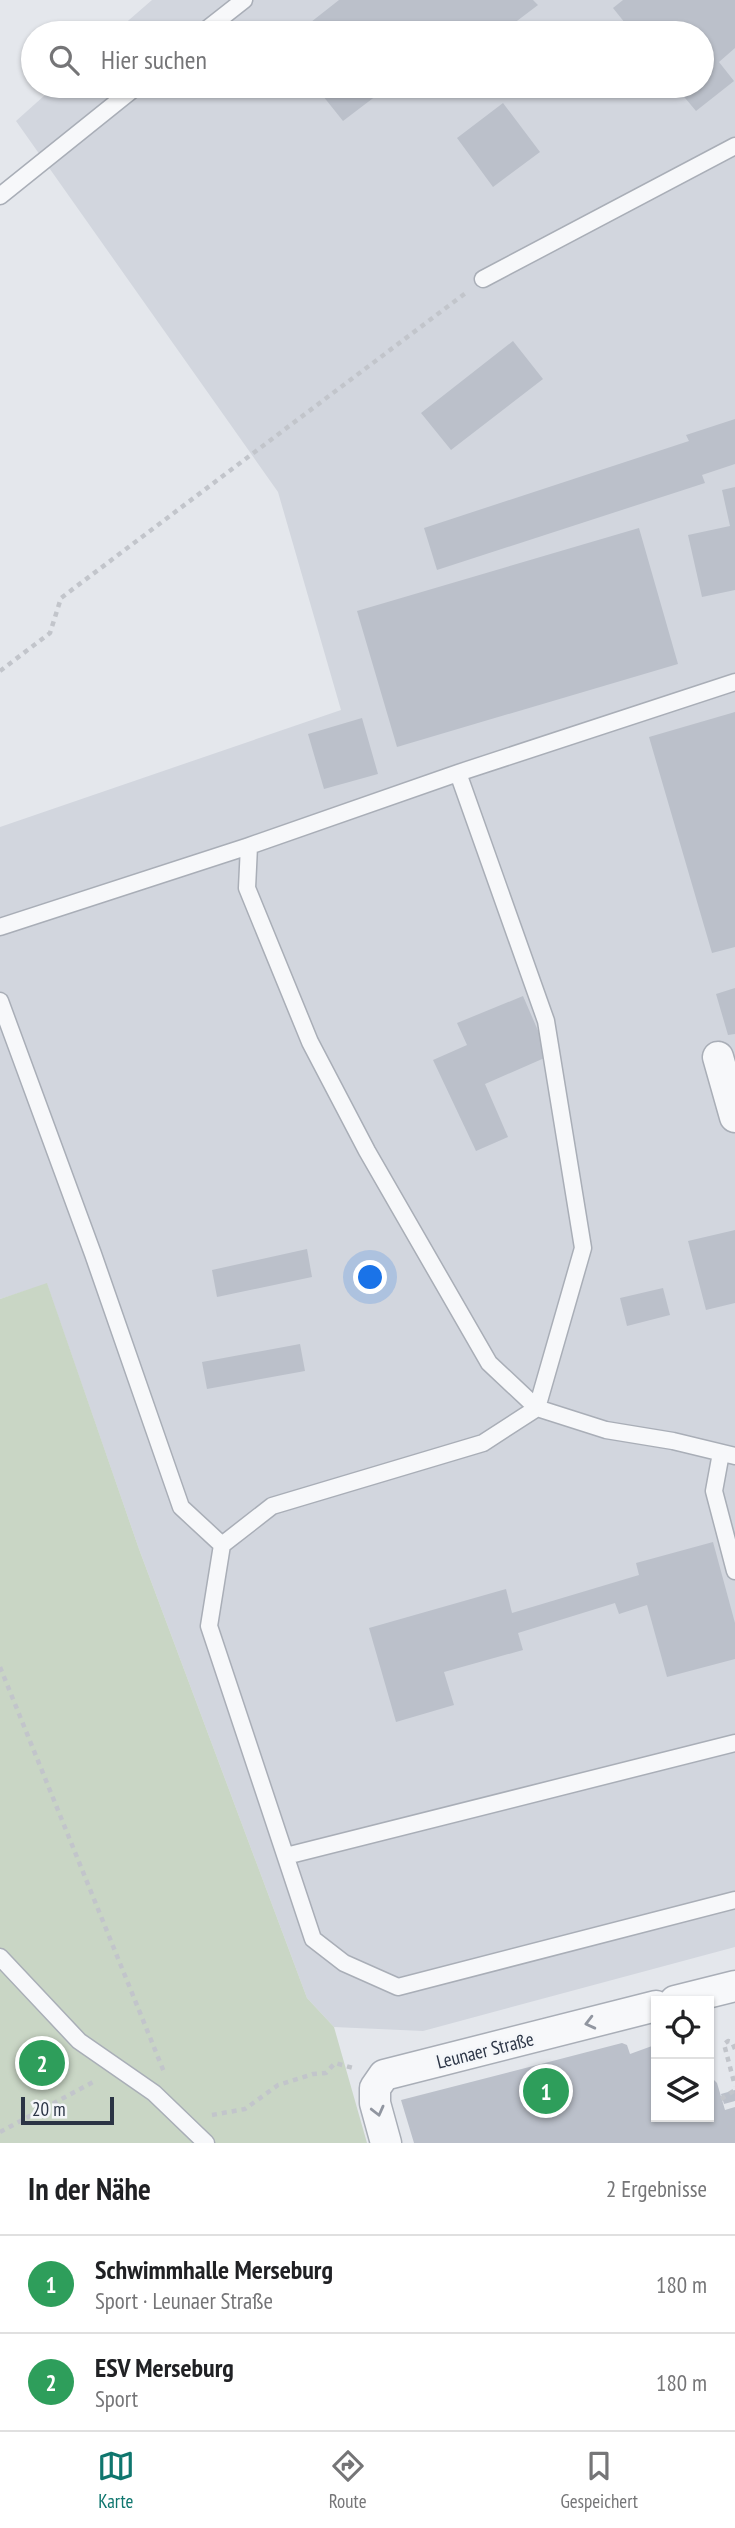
<!DOCTYPE html>
<html lang="de">
<meta charset="utf-8">
<style>
:root{--surface:#fff;--page:#f6f6f6;--text:#202124;--muted:#757577;--line:#e0e0e0;--accent:#0f766e}
body{margin:0;font-family:"PT Sans Narrow",sans-serif;background:var(--page);color:var(--text)}
.controls{position:absolute;right:21px;bottom:21px;display:grid;overflow:hidden;border-radius:0px;box-shadow:0 2px 5px #0004}
.controls button{width:63px;height:63px;display:grid;place-items:center;padding:0;border:0;border-bottom:2px solid var(--line);background:var(--surface);color:var(--text);font:35px sans-serif}
.scale{position:absolute;left:21px;bottom:18px;width:93px;box-sizing:border-box;padding-left:7px;border:4px solid #2b3445;border-top:0;font-size:19px;line-height:24px;white-space:nowrap;color:#2b3445;-webkit-text-stroke:5px #f4f6f9;paint-order:stroke}
.you{position:absolute;left:371px;top:1278px;width:24px;height:24px;margin:-18px;border:5px solid #fff;border-radius:50%;background:#1a73e8;box-shadow:0 0 0 10px #1a73e833}
.badge{display:grid;place-items:center;width:46px;height:46px;border-radius:50%;background:var(--accent);color:#fff;font-size:23px;font-weight:700}
.pin{position:absolute;translate:-50% -50%;border:4px solid #fff;box-shadow:0 2px 7px #0006}
.list{margin:0;padding:0;list-style:none}
h2{display:flex;justify-content:space-between;align-items:center;height:91px;margin:0;padding:0 28px;font-size:30px}
h2 small{font-size:23px;font-weight:400;color:var(--muted)}
.list li{display:grid;grid-template-columns:46px 1fr auto;gap:21px;align-items:center;box-sizing:border-box;height:98px;padding:0 28px;border-top:2px solid var(--line)}
.list b{display:block;font-size:26px;white-space:nowrap}
.list p{margin:0;font-size:23px;white-space:nowrap;color:var(--muted)}
.list em{font-size:23px;font-style:normal;color:var(--muted)}
.icon{flex:none;width:38px;height:38px;fill:none;stroke:currentColor;stroke-width:2;stroke-linecap:round;stroke-linejoin:round}
.map{position:relative;flex:none;width:735px;height:2143px;overflow:hidden}
.search{position:absolute;background:var(--surface);box-shadow:0 2px 5px #0004;left:21px;right:21px;top:21px;height:77px;display:flex;align-items:center;gap:18px;box-sizing:border-box;padding:0 24px;border-radius:38px;color:var(--muted);font-size:26px}
.sheet{height:287px;background:var(--surface)}
nav{display:flex;justify-content:space-around;align-items:center;box-sizing:border-box;height:98px;border-top:2px solid var(--line);background:var(--surface);font-size:19px;color:var(--muted)}
nav a{display:grid;justify-items:center;gap:4px}
nav .on{color:var(--accent)}
.map>svg:first-child{display:block}
</style>
<div class="map">
<svg width="735" height="2143" viewBox="0 0 735 2143">
<rect width="100%" height="100%" fill="#e4e7ec"/>
<path fill="#d2d6de" d="M152 0H735V1947L423 2031 334 2027 307 1998 139 1549 47 1284 0 1299V827L341 710 278 492 16 121 55 86H702V33H114Z"/>
<path fill="#c9d6c5" d="M47 1283 139 1549 307 1998 334 2027 367 2143H0V1299Z"/>
<path fill="#bbc0ca" d="M339 0H533L538 5 501 33H297Z
M623 0H735V48L719 62 734 81 696 111 675 86H702V33H633L613 8Z
M315 86H389L343 121Z
M503 103 540 152 493 187 457 138Z
M513 341 543 379 451 450 421 413Z
M735 419V464L702 475 705 483 437 570 424 528 689 441 686 435Z
M735 487V590L702 597 688 535 730 526 722 490Z
M639 528 678 664 397 747 357 611Z
M735 712V947L712 953 649 737Z
M362 718 378 774 324 789 308 734Z
M735 988V1034L728 1035 716 994Z
M523 996 549 1056 485 1084 508 1137 476 1151 433 1060 467 1045 457 1023Z
M735 1230V1303L706 1310 688 1241Z
M307 1249 312 1277 217 1297 212 1270Z
M663 1288 670 1315 627 1326 620 1298Z
M300 1344 305 1371 207 1389 202 1362Z
M713 1542 735 1623V1659L667 1677 647 1605 619 1614 615 1603 518 1633 523 1650 444 1672 454 1705 396 1722 369 1628 506 1589 512 1613 639 1575 636 1563Z
M656 2030V2117H709V2079H713L717 2083 725 2110 735 2107V2143H414L401 2100 622 2043 627 2045 630 2054 652 2046 651 2037Z
M735 2090V2101L724 2104 721 2094Z"/>
<g fill="none" stroke-linecap="round" stroke-linejoin="round">
<defs>
<path id="service" d="M202 33 244 0
M0 196 137 86
M483 279 735 146
M735 682 458 773 249 846 247 888 310 1042 367 1151 489 1363 537 1408 606 1430 673 1441 735 1456
M458 773 546 1021 583 1248 537 1408 483 1443 272 1506 222 1545 209 1626 313 1939 344 1963 398 1987 735 1900
M0 927 249 846
M0 1001 93 1254 181 1507 222 1545
M721 1453 714 1491 735 1571
M286 1856 735 1743
M0 1957 79 2041 154 2093 206 2143"/>
<path id="minor" d="M718 1057 735 1117
M675 2001 735 1986
M386 2143 375 2103V2088L384 2075 656 2006"/>
</defs>
<use href="#service" stroke="#a9aeb7" stroke-width="19"/>
<use href="#minor" stroke="#a9aeb7" stroke-width="33"/>
<path stroke="#c2c5cb" stroke-width="4.5" stroke-dasharray="5 5" stroke-linecap="butt" d="M0 671 50 633 61 598 467 292
M0 1667 164 2072
M735 2049 732 2042 728 2041 724 2044 735 2086
M721 2099 735 2090
M212 2115 245 2109 278 2085 313 2074 326 2073 335 2063 353 2068
M0 2132 95 2081"/>
<use href="#service" stroke="#f7f8fa" stroke-width="16"/>
<use href="#minor" stroke="#f7f8fa" stroke-width="30"/>
</g>
<defs><path id="oneway-chevron" d="M-2-3.5L2.5 0L-2 3.5" fill="none" stroke-width="1.6" stroke-linecap="round" stroke-linejoin="round" transform="scale(1.75)"/></defs>
<g stroke="#9196a0">
<use href="#oneway-chevron" transform="translate(590 2023) rotate(166)"/>
<use href="#oneway-chevron" transform="translate(378 2111) rotate(76)"/>
</g>
<g text-anchor="middle" stroke-width="5" stroke-linejoin="round" paint-order="stroke">
<g font-size="19" fill="#2b3445" stroke="#f4f6f9">
<text transform="translate(485 2050) rotate(-14)" y="7">Leunaer Straße</text>
</g>
</g>
</svg>
<div class="controls">
<button><svg class="icon" aria-label="locate" viewBox="0 0 24 24"><circle cx="12" cy="12" r="6"/><path d="M12 2v4M12 18v4M2 12h4M18 12h4"/></svg></button>
<button><svg class="icon" aria-label="layers" viewBox="0 0 24 24"><path d="M12 4l9 5-9 5-9-5zM3 14l9 5 9-5"/></svg></button>
</div>
<div class="scale">20 m</div>
<div class="you"></div>
<div class="pin badge" style="left:546px;top:2091px;background:#2e9e5b">1</div>
<div class="pin badge" style="left:42px;top:2063px;background:#2e9e5b">2</div>
<div class="search"><svg class="icon" aria-label="search" viewBox="0 0 24 24"><circle cx="10" cy="10" r="6"/><path d="M15 15l6 6"/></svg>Hier suchen</div>
</div>
<section class="sheet">
<h2>In der Nähe<small>2 Ergebnisse</small></h2>
<ul class="list">
<li><span class="badge" style="background:#2e9e5b">1</span><div><b>Schwimmhalle Merseburg</b><p>Sport · Leunaer Straße</p></div><em>180 m</em></li>
<li><span class="badge" style="background:#2e9e5b">2</span><div><b>ESV Merseburg</b><p>Sport</p></div><em>180 m</em></li>
</ul>
</section>
<nav>
<a class="on"><svg class="icon" aria-label="map" viewBox="0 0 24 24"><path d="M3 6l6-2 6 2 6-2v14l-6 2-6-2-6 2zM9 4v14M15 6v14"/></svg>Karte</a>
<a><svg class="icon" aria-label="directions" viewBox="0 0 24 24"><path d="M12 3l9 9-9 9-9-9zM9 14v-3h6M13 9l2 2-2 2"/></svg>Route</a>
<a><svg class="icon" aria-label="saved" viewBox="0 0 24 24"><path d="M7 4h10v16l-5-4-5 4z"/></svg>Gespeichert</a>
</nav>
